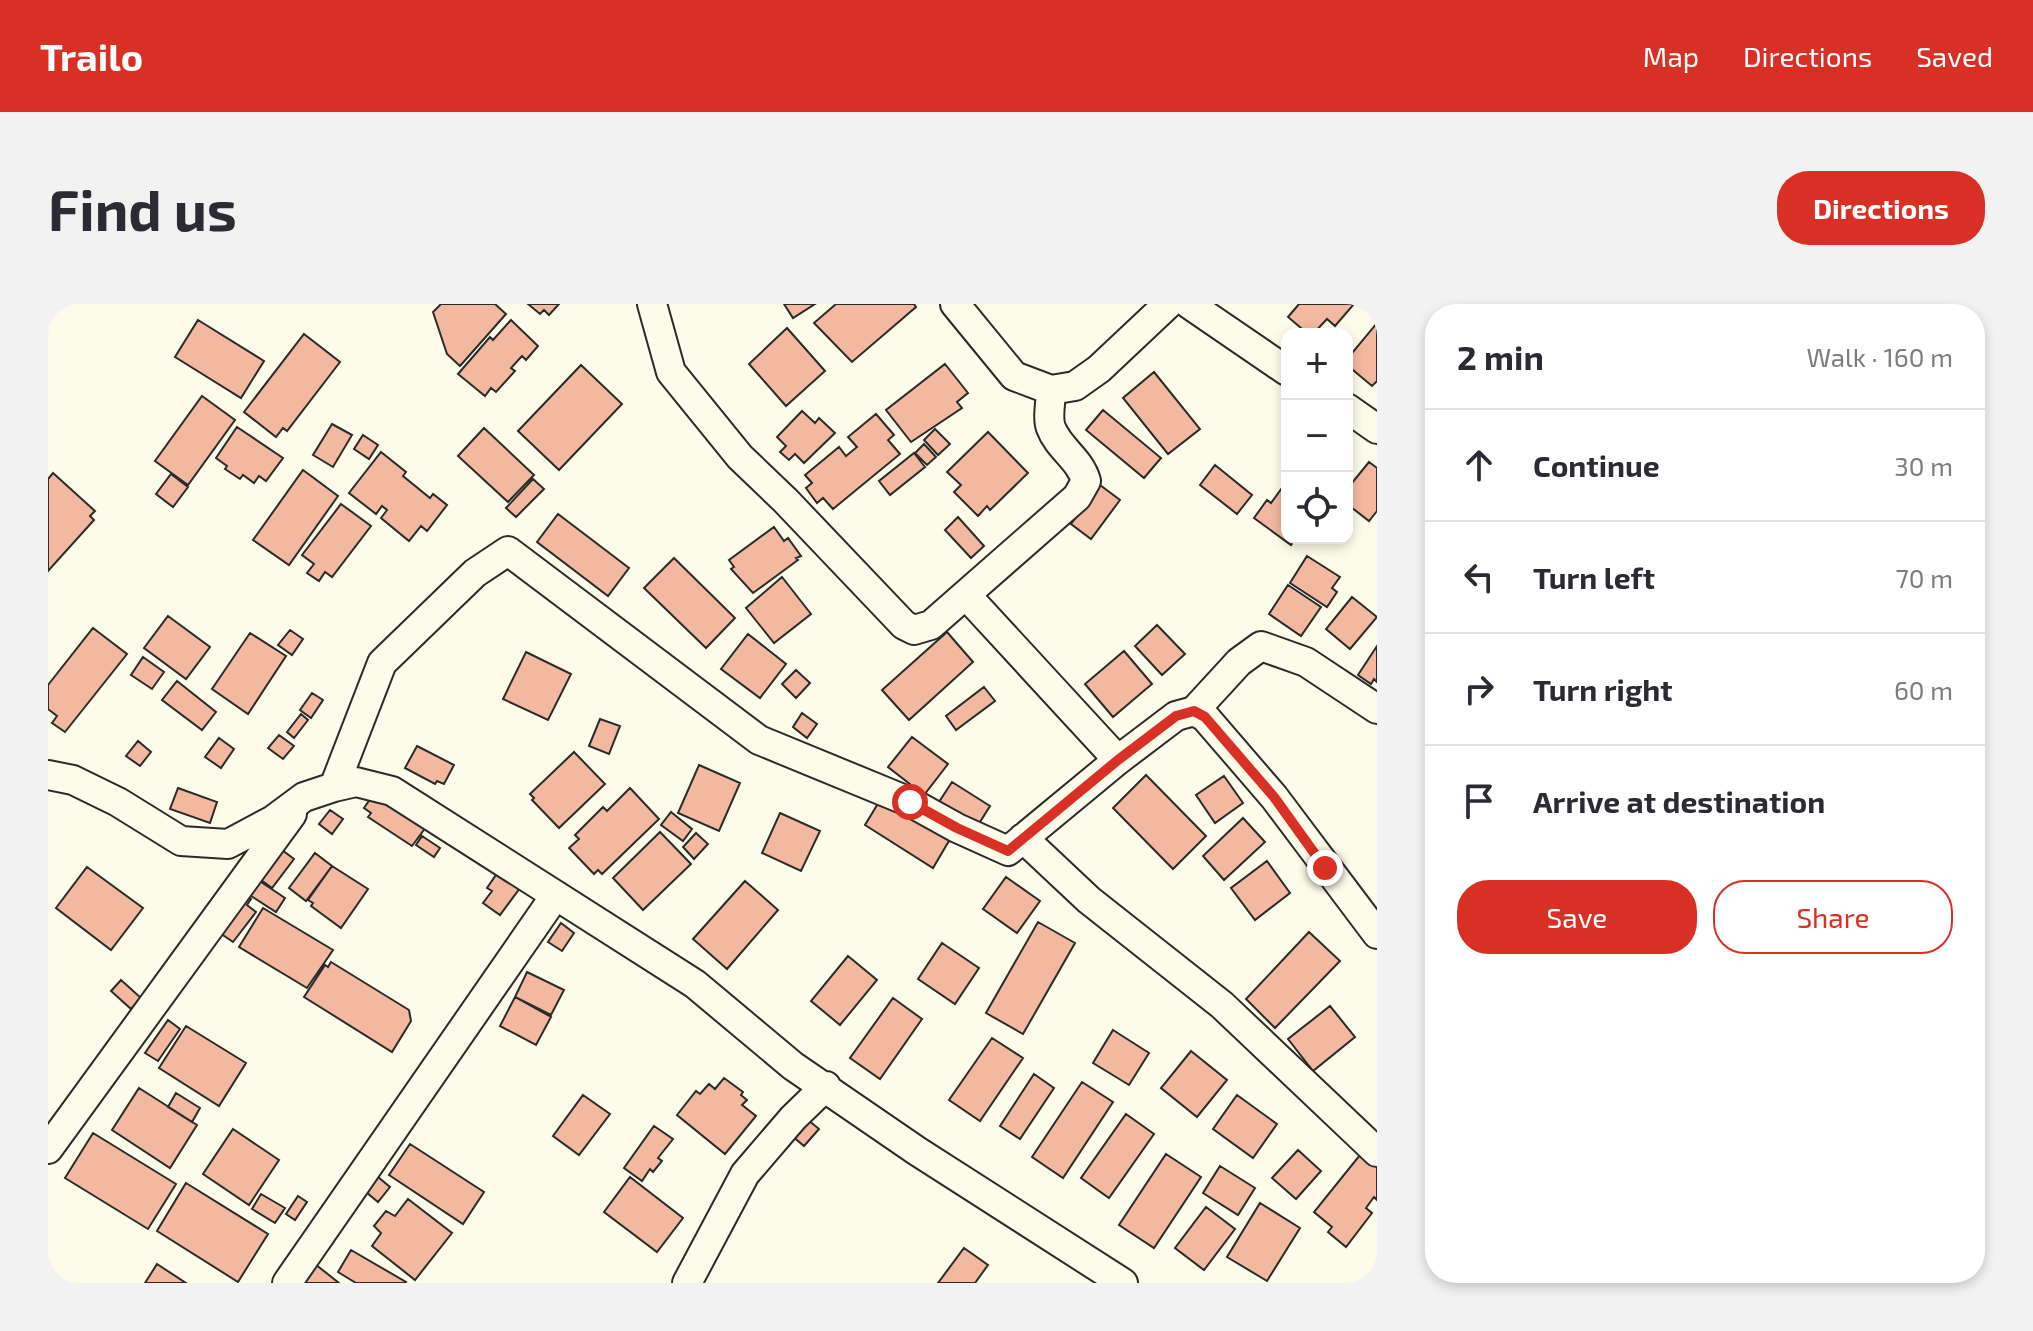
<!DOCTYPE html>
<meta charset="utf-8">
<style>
:root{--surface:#fff;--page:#f2f2f3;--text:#2b2b33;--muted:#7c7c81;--line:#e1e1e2;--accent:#d93025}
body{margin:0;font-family:"Exo 2",sans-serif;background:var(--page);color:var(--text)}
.controls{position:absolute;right:24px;top:24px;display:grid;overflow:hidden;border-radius:16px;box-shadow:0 4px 12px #0003}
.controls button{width:72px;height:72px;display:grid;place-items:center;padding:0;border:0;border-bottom:2px solid var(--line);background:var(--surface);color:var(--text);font:40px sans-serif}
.stop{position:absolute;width:24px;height:24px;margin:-18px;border:6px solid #d93025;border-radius:50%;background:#fff}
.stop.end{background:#d93025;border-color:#fff;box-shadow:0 2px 8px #0008}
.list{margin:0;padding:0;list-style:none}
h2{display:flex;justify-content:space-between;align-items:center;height:104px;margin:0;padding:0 32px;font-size:34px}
h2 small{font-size:26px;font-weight:400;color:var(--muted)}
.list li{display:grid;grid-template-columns:52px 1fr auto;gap:24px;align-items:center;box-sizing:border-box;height:112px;padding:0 32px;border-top:2px solid var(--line)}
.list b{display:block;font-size:30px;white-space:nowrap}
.list em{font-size:26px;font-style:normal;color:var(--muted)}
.actions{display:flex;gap:16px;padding:24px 32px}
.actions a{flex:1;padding:18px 0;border:2px solid var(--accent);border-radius:32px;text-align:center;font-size:28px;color:var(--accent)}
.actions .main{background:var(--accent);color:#fff}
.icon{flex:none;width:44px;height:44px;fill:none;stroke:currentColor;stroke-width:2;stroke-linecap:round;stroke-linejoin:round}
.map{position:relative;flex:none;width:1329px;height:979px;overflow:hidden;border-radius:32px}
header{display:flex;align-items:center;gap:48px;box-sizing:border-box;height:112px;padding:0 40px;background:var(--accent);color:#fff}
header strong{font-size:38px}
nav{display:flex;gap:44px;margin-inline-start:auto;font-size:28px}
.intro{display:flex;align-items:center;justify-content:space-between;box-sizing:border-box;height:192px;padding:0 48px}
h1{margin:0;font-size:56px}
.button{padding:20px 36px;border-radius:32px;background:var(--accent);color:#fff;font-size:28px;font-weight:700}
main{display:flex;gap:48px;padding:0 48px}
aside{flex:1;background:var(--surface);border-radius:32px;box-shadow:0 4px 12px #0003}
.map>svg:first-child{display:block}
</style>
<header>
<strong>Trailo</strong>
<nav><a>Map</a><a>Directions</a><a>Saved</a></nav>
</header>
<div class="intro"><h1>Find us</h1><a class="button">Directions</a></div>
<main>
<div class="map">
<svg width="1329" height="979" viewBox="0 0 1329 979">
<rect width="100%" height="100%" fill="#fdfbea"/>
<path fill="#f2b8a0" stroke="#2b2b2b" stroke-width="2" d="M393 0H447L458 10 412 62 399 50 385 8Z
M480 0H511L501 11 496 6 492 10Z
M736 0H767L745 14Z
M788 0H866L868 3 804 58 766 19Z
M1251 0H1306L1287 22 1279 15 1265 30H1260L1240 13Z
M150 16 216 57 193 94 127 53Z
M463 16 490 42 478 56 474 52 463 64 467 67 448 88 443 84 437 92 410 70 442 33 445 36Z
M1329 19V77L1324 82 1299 61V55Z
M739 24 777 67 738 102 701 60Z
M256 30 292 58 239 127 235 124 228 133 196 108Z
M897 60 920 89 909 98 914 104 863 138 838 106Z
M533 61 574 100 511 166 470 127Z
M1106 68 1152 125 1120 150 1075 94Z
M154 92 187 116 140 181 107 157Z
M1055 106 1113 154 1096 174 1038 126Z
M754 107 767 119 771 114 787 129 756 159 747 150 741 156 732 148 738 142 729 133Z
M828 110 846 131 840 136 852 150 785 205 775 194 769 199 758 184 764 179 757 171 791 143 798 152 809 143 800 133Z
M284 120 304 131 285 163 265 151Z
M189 123 235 154 218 177 211 172 206 179 195 171 192 175 177 165 179 162 168 154Z
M436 124 486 171 460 198 410 152Z
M887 125 902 140 890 151 876 136Z
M940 128 980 169 942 206 939 202 930 212 906 188 913 181 899 168Z
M315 131 330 141 321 155 306 145Z
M876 140 888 153 879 161 867 149Z
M333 148 358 168 355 172 382 194 385 190 399 201 379 227 373 222 361 237 333 214 339 206 334 202 328 210 301 189Z
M866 149 877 163 842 191 831 177Z
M1321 158 1329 164V207L1321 217 1299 200V185Z
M1167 161 1204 191 1189 210 1152 181Z
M255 166 290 192 241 261 205 236Z
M5 169 47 207 42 212 46 216 0 267V175Z
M123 170 140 183 125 203 108 190Z
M485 175 496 185 468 213 458 204Z
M1239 177V234H1248L1243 241 1206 214 1219 196 1223 199Z
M1052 181 1072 196 1043 235 1023 220Z
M293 200 323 222 284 273 277 268 271 277 259 269 266 260 254 251Z
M510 210 581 264 560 292 489 238Z
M910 213 936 242 923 254 897 226Z
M726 223 736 237 740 234 753 252 748 254 750 256 705 289 683 265 686 263 681 256Z
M1259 252 1292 273 1284 284 1289 288 1279 303 1242 279Z
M626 254 687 314 658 344 596 284Z
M734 273 763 310 726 339 698 304Z
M1240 281 1273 303 1253 332 1221 310Z
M1304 293 1329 313 1302 345 1278 325Z
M120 312 162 343 138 375 96 344Z
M1109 321 1137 350 1114 371 1087 342Z
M45 324 79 350 17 428 4 419 9 412 0 405V381Z
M242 326 255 335 244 351 230 341Z
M899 328 925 358 861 416 834 386Z
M202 329 238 352 200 410 164 385Z
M700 330 738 360 712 394 673 365Z
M1329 342V378L1326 375 1323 380 1310 371Z
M1076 347 1104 380 1065 413 1037 380Z
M478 348 523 370 500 416 455 395Z
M95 353 116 368 104 385 83 371Z
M748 366 762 379 748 394 734 380Z
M129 377 168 408 154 426 114 396Z
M936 383 947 397 908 426 898 412Z
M264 389 275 396 263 414 252 406Z
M754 409 769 420 759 434 745 423Z
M253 410 260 416 246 434 239 428Z
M552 415 572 422 561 450 541 442Z
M231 431 246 442 235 455 220 444Z
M864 433 900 460 876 491 840 463Z
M171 434 186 445 173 464 157 453Z
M90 437 103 448 92 462 78 452Z
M369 442 406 461 396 480 389 477 387 480 357 464Z
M526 448 557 480 511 524 484 496 486 494 482 490Z
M651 461 692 479 671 527 630 509Z
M1098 471 1158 532 1125 565 1065 504Z
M1176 472 1195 499 1167 519 1148 491Z
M904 478 942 502 927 526 889 501Z
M130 484 169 498 162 519 122 505Z
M582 484 611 515 554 570 550 566 546 570 521 544 531 535 527 531 555 503 559 507Z
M837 488 905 530 885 564 817 521Z
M325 491 378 523 364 542 320 513 323 509 316 504Z
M282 506 295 515 284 530 271 520Z
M623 508 644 525 635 537 613 521Z
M732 509 772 527 753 567 714 549Z
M1195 514 1217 538 1176 576 1155 552Z
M612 528 643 560 595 606 565 574Z
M648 529 660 540 646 555 635 543Z
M374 532 392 544 386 553 368 541Z
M230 543 246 555 224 584 209 573Z
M267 549 284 562 258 597 241 584Z
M1219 557 1242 589 1207 616 1183 584Z
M284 562 320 585 293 624 263 602 265 599 260 596Z
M39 563 95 604 63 646 8 604Z
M450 568 472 584 452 611 435 599 444 587 439 584Z
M958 573 992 597 969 629 935 605Z
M210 576 237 594 228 608 200 590Z
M697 577 730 606 679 665 645 635Z
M199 592 203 595 199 601 208 608 185 638 172 629Z
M215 604 285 646 259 684 191 643Z
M990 618 1027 639 975 730 938 709Z
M513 619 526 629 514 647 500 638Z
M1261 628 1292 657 1227 724 1198 695Z
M894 639 931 664 907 700 870 675Z
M800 652 829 676 792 721 763 697Z
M283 658 361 706 363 717 344 748 256 693 277 661 280 663Z
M479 668 516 686 503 711 467 693Z
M73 676 93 694 83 705 63 687Z
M467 693 503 713 488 741 452 722Z
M845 694 874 715 832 775 802 754Z
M1282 702 1307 733 1265 767 1240 735Z
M120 716 132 725 110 757 97 749Z
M138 722 198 759 171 802 111 764Z
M1065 726 1101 749 1081 781 1045 759Z
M944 734 975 754 932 817 901 796Z
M1143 747 1179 776 1149 813 1113 784Z
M986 770 1006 784 972 835 952 822Z
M676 774 695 788 693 791 699 796 694 801 708 812 677 850 629 811 648 787 652 790 661 780 667 785Z
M1034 778 1065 798 1015 874 984 853Z
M91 784 149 821 122 864 64 826Z
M128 789 152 804 144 818 120 803Z
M535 791 562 810 531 851 505 832Z
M1189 791 1229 820 1205 854 1165 825Z
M1078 810 1106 830 1061 894 1033 874Z
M759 815 771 825 756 842 744 832Z
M606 822 625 835 610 854 614 857 605 868 602 865 594 877 576 864Z
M185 825 231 856 201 901 155 870Z
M45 829 128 880 100 925 17 874Z
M362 840 436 888 415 920 341 871Z
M1250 846 1273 867 1248 895 1224 874Z
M1316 846 1329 857V896L1326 893 1318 904 1324 909 1298 943 1280 928 1284 923 1266 908Z
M1118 850 1153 873 1106 944 1071 921Z
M1172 862 1207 884 1190 911 1155 889Z
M324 868 342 883 330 898 312 883Z
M582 873 635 914 609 948 556 908Z
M138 879 220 930 190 978 109 927Z
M213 890 237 904 227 919 204 905Z
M250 892 259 898 247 916 238 910Z
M360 895 404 929 367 976 324 942 333 929 326 922 338 907 347 912Z
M1212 899 1252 924 1219 977 1179 953Z
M1158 903 1187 925 1156 966 1127 944Z
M916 944 940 961 927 979H890Z
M303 946 358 978 357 979H308L290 968Z
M109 960 138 979H97Z
M267 960 291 979H252Z"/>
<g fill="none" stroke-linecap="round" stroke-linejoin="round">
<defs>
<path id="minor" d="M604 0 623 68 692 153 737 196 856 321 866 326 883 321 1029 193 1038 177C1032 155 1011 145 1003 124 999 114 1003 97 1003 86
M907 0 966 72 1003 86 1027 82 1051 65 1120 0
M1141 0 1239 67
M1299 104 1329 125
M918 291 1070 456
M1146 407 1191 358 1213 342 1258 358 1329 405
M0 471 25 476 70 498 133 537 180 540 225 516 256 493 286 483 308 478 344 487 647 680 745 762 869 847 1075 979
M286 483 334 359 427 269 460 247 711 436 862 498 909 524 960 547 1070 456 1128 412 1146 407 1157 413 1226 493 1329 630
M975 534 1041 596 1174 701 1329 848
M0 845 244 510
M239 979 507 592
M639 979 697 870 745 814 778 782"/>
</defs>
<use href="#minor" stroke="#2b2b2b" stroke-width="32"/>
<use href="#minor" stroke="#fdfbea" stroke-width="28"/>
</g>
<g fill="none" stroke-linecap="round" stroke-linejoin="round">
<path stroke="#d93025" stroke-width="10" d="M862 498 909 524 960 547 1070 456 1128 412 1146 407 1157 413 1226 493 1277 564"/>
</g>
</svg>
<div class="controls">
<button>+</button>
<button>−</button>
<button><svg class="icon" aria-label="locate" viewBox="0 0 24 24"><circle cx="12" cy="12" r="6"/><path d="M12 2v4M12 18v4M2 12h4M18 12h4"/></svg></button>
</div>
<div class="stop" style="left:862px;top:498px"></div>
<div class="stop end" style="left:1277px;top:564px"></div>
</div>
<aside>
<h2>2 min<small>Walk · 160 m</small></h2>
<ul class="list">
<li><svg class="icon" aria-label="ahead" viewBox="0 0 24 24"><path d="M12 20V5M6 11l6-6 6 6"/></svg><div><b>Continue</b></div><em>30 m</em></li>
<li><svg class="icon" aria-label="left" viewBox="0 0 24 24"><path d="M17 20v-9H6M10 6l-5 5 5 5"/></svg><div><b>Turn left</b></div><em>70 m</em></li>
<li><svg class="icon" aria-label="right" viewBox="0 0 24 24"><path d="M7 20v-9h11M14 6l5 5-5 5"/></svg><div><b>Turn right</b></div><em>60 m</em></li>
<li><svg class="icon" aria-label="arrive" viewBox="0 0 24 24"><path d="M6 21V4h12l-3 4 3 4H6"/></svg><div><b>Arrive at destination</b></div></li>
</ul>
<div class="actions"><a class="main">Save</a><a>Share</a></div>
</aside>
</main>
